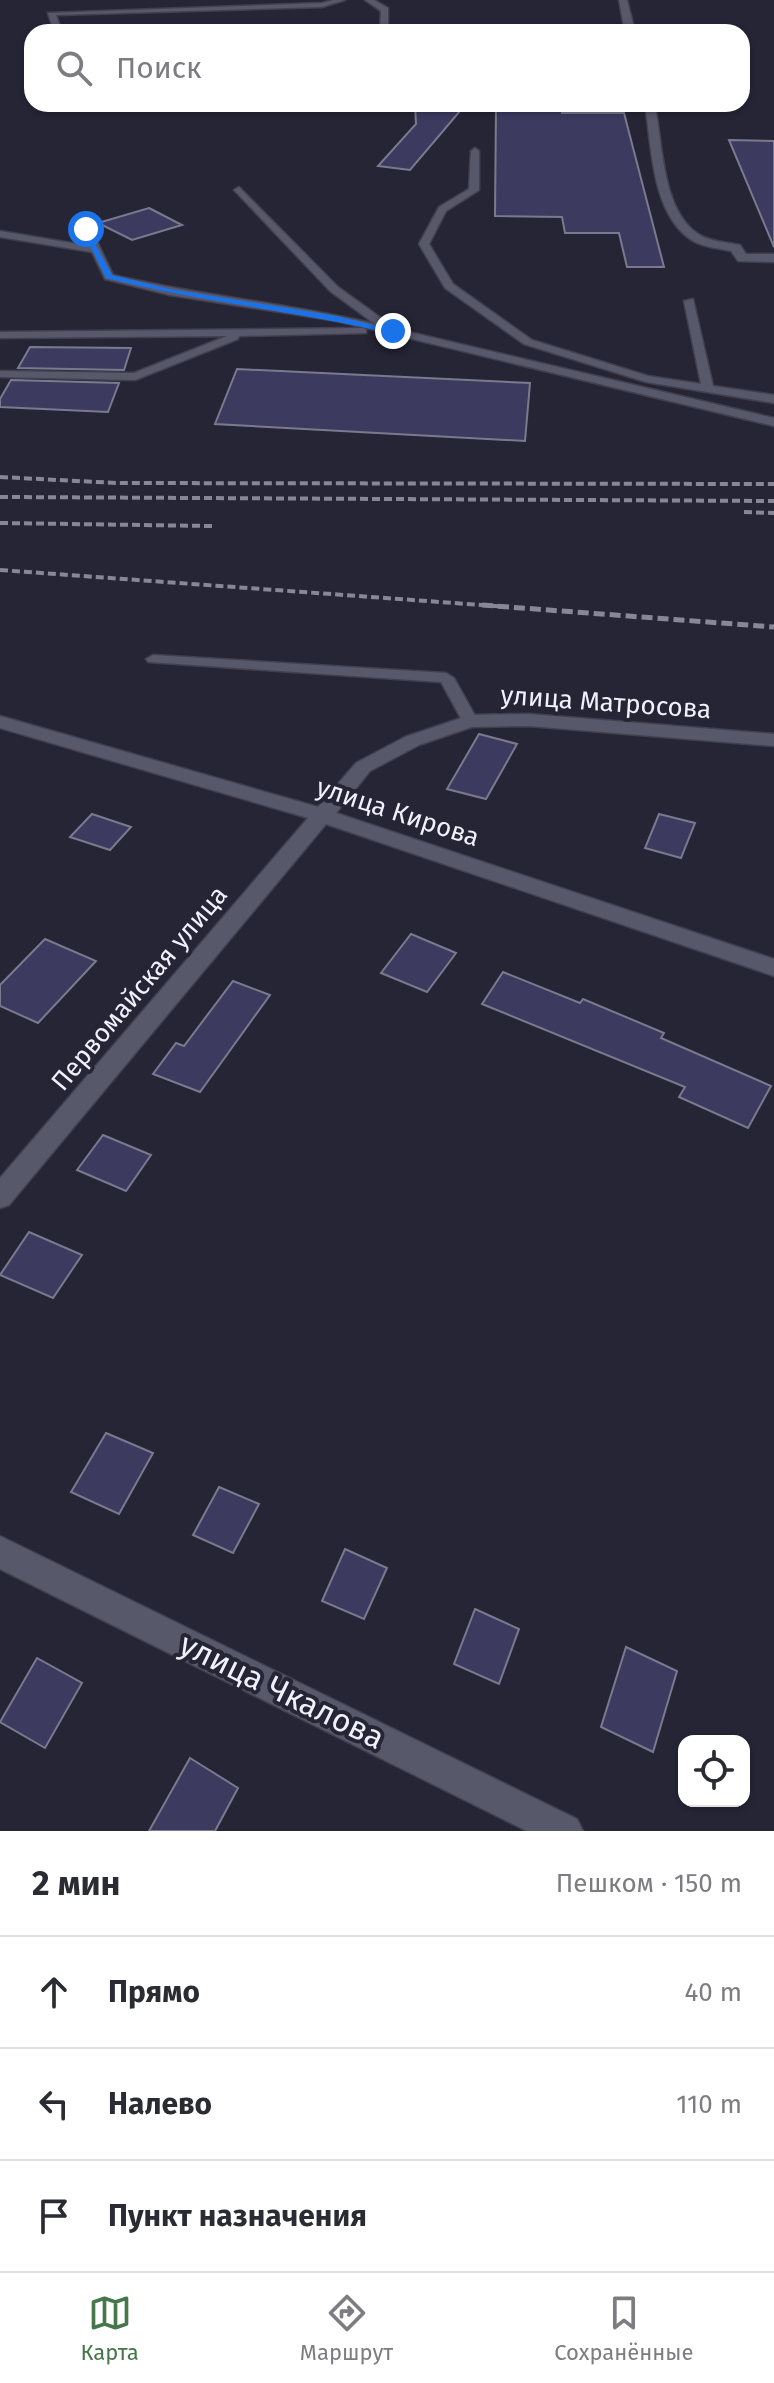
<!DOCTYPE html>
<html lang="ru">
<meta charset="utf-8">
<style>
:root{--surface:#fff;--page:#f2f2f3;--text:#2b2b33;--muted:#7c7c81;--line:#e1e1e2;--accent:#45774b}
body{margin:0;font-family:"Fira Sans",sans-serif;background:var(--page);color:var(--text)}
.controls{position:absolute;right:24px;bottom:24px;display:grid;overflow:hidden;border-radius:16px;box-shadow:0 2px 6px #0004}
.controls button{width:72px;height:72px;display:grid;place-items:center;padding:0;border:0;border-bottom:2px solid var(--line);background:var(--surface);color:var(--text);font:40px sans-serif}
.stop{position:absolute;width:24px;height:24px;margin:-18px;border:6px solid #1a73e8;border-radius:50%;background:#fff}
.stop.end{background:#1a73e8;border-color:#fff;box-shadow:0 2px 8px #0008}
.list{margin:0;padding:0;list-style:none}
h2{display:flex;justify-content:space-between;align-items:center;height:104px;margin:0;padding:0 32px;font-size:34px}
h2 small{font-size:26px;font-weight:400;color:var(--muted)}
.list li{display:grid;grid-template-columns:52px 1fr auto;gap:24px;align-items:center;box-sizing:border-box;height:112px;padding:0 32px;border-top:2px solid var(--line)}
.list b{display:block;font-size:30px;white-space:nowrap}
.list em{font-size:26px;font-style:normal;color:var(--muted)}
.icon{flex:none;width:44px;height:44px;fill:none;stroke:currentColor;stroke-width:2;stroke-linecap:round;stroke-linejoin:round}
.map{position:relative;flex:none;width:774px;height:1831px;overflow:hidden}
.search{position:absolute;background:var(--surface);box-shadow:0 2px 6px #0004;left:24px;right:24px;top:24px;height:88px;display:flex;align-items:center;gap:20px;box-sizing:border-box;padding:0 28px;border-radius:24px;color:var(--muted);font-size:30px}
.sheet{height:440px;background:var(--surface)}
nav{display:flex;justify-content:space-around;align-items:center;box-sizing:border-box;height:112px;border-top:2px solid var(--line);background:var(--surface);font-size:22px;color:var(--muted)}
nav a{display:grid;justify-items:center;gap:4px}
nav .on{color:var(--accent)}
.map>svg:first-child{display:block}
</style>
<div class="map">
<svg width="774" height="1831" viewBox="0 0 774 1831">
<rect width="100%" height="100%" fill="#262536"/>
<path fill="#3d3a60" stroke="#7a7a8e" stroke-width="2" d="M434 104H466L410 170 378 166 416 124 415 105Z
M496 107 546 108 562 109V113H624L664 267H627L619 233H565L562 217 495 216Z
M729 140 774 141V247Z
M149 208 182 225 132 240 98 223Z
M30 347 131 348 124 370 18 368Z
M237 369 530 383 525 441 215 424Z
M11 380 119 383 108 412 0 407V399Z
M479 734 517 744 486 799 447 789Z
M92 814 131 827 110 850 70 837Z
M659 814 695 823 681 858 645 848Z
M411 934 456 953 427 992 381 973Z
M45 939 96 961 38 1023 0 1006V985Z
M503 972 580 1003 583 999 664 1033 661 1038 771 1086 748 1128 679 1097 685 1087 482 1004Z
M233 981 270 995 200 1092 153 1074 176 1043 184 1046Z
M103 1135 151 1155 126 1191 77 1170Z
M29 1232 82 1255 53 1298 0 1275Z
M106 1433 153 1453 119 1514 71 1492Z
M219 1487 259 1504 233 1553 193 1535Z
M345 1549 387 1568 364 1619 322 1601Z
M475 1609 519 1629 499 1684 454 1664Z
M626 1647 677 1671 653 1752 601 1727Z
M37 1658 82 1683 45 1748 0 1722Z
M190 1758 238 1788 215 1831H149Z"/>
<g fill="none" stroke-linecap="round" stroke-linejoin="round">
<defs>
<path id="service" d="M333 0H345L322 7 56 15 62 32H54L48 13 322 3Z
M365 0H374L388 8V32H380L381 11Z
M475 148 479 151V190L446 211 429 244 453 284 532 340 648 376 701 384 684 301 693 299 713 386 774 395V403L646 382 524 344 445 288 419 244 439 207 469 189 471 151Z
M239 187 338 287 388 323V327L774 418V426L337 321 170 295 105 279 92 252 0 237V231L89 246 81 229 86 226 91 229 113 275C200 296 289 303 375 324L330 291 236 192 234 190Z
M362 328 366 329V333L239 336 238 339 135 380 0 377V371L134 373 227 336 0 338V332Z
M153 655 446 673 454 678 478 721 470 726 464 724 441 682 148 662 146 659Z"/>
<path id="minor" d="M619 0H627L635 32H625Z
M650 104H660L656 112C663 150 663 210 698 234 710 242 727 242 740 245L746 254H774V262L738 261 731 251C718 248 701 247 690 239 653 213 652 152 646 112Z
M529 714 774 734V746L529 726 472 727 419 745 370 771 336 813 774 959V976L326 824 9 1205 0 1208V1178L308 818 0 728V716L318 807 356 763 405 737 470 715Z
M0 1536 577 1819 583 1831H527L0 1569Z"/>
</defs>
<use href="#service" stroke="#41404e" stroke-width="3"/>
<use href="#minor" stroke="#41404e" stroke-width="3"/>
<use href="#service" fill="#58586b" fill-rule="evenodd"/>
<use href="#minor" fill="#58586b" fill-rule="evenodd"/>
<path stroke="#878795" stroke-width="4" stroke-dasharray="8 4" stroke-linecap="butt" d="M0 477 116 483 774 484
M0 497 774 501
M744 512 774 513
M0 523 212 526
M0 570 509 607"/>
<path stroke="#878795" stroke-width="5" stroke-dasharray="11 5" stroke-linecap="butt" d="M482 605 774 627"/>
</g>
<path fill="#1a73e8" d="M86 227 112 275 170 289 337 316 397 331 393 334C298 311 201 302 106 278L82 229Z"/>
<g text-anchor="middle" stroke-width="8" stroke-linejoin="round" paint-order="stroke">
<g font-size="26" fill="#f1f1fc" stroke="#262536">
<text transform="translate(606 702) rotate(4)" y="9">улица Матросова</text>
<text transform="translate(398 812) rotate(18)" y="9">улица Кирова</text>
<text transform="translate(139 988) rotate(-50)" y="9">Первомайская улица</text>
</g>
<g font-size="32" fill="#f1f1fc" stroke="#262536">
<text transform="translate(282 1691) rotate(26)" y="11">улица Чкалова</text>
</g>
</g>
</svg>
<div class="controls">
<button><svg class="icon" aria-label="locate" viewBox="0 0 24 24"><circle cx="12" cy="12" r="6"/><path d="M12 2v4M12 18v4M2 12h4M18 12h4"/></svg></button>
</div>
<div class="stop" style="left:86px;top:229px"></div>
<div class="stop end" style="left:393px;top:331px"></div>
<div class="search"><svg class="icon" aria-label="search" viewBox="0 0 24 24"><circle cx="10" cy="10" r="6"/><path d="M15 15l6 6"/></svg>Поиск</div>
</div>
<section class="sheet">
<h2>2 мин<small>Пешком · 150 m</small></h2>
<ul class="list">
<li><svg class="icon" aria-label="ahead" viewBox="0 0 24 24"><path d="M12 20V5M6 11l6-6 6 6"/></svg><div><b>Прямо</b></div><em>40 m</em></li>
<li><svg class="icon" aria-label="left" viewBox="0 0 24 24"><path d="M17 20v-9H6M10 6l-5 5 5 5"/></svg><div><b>Налево</b></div><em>110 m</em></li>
<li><svg class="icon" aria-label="arrive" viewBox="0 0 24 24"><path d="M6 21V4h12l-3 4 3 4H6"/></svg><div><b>Пункт назначения</b></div></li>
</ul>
</section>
<nav>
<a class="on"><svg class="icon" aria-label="map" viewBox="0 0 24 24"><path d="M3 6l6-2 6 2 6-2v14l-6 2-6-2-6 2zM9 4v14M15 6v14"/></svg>Карта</a>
<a><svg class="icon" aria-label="directions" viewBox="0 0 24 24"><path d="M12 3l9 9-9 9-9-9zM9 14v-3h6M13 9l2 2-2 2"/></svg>Маршрут</a>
<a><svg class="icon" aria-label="saved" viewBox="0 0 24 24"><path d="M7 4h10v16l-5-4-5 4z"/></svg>Сохранённые</a>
</nav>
